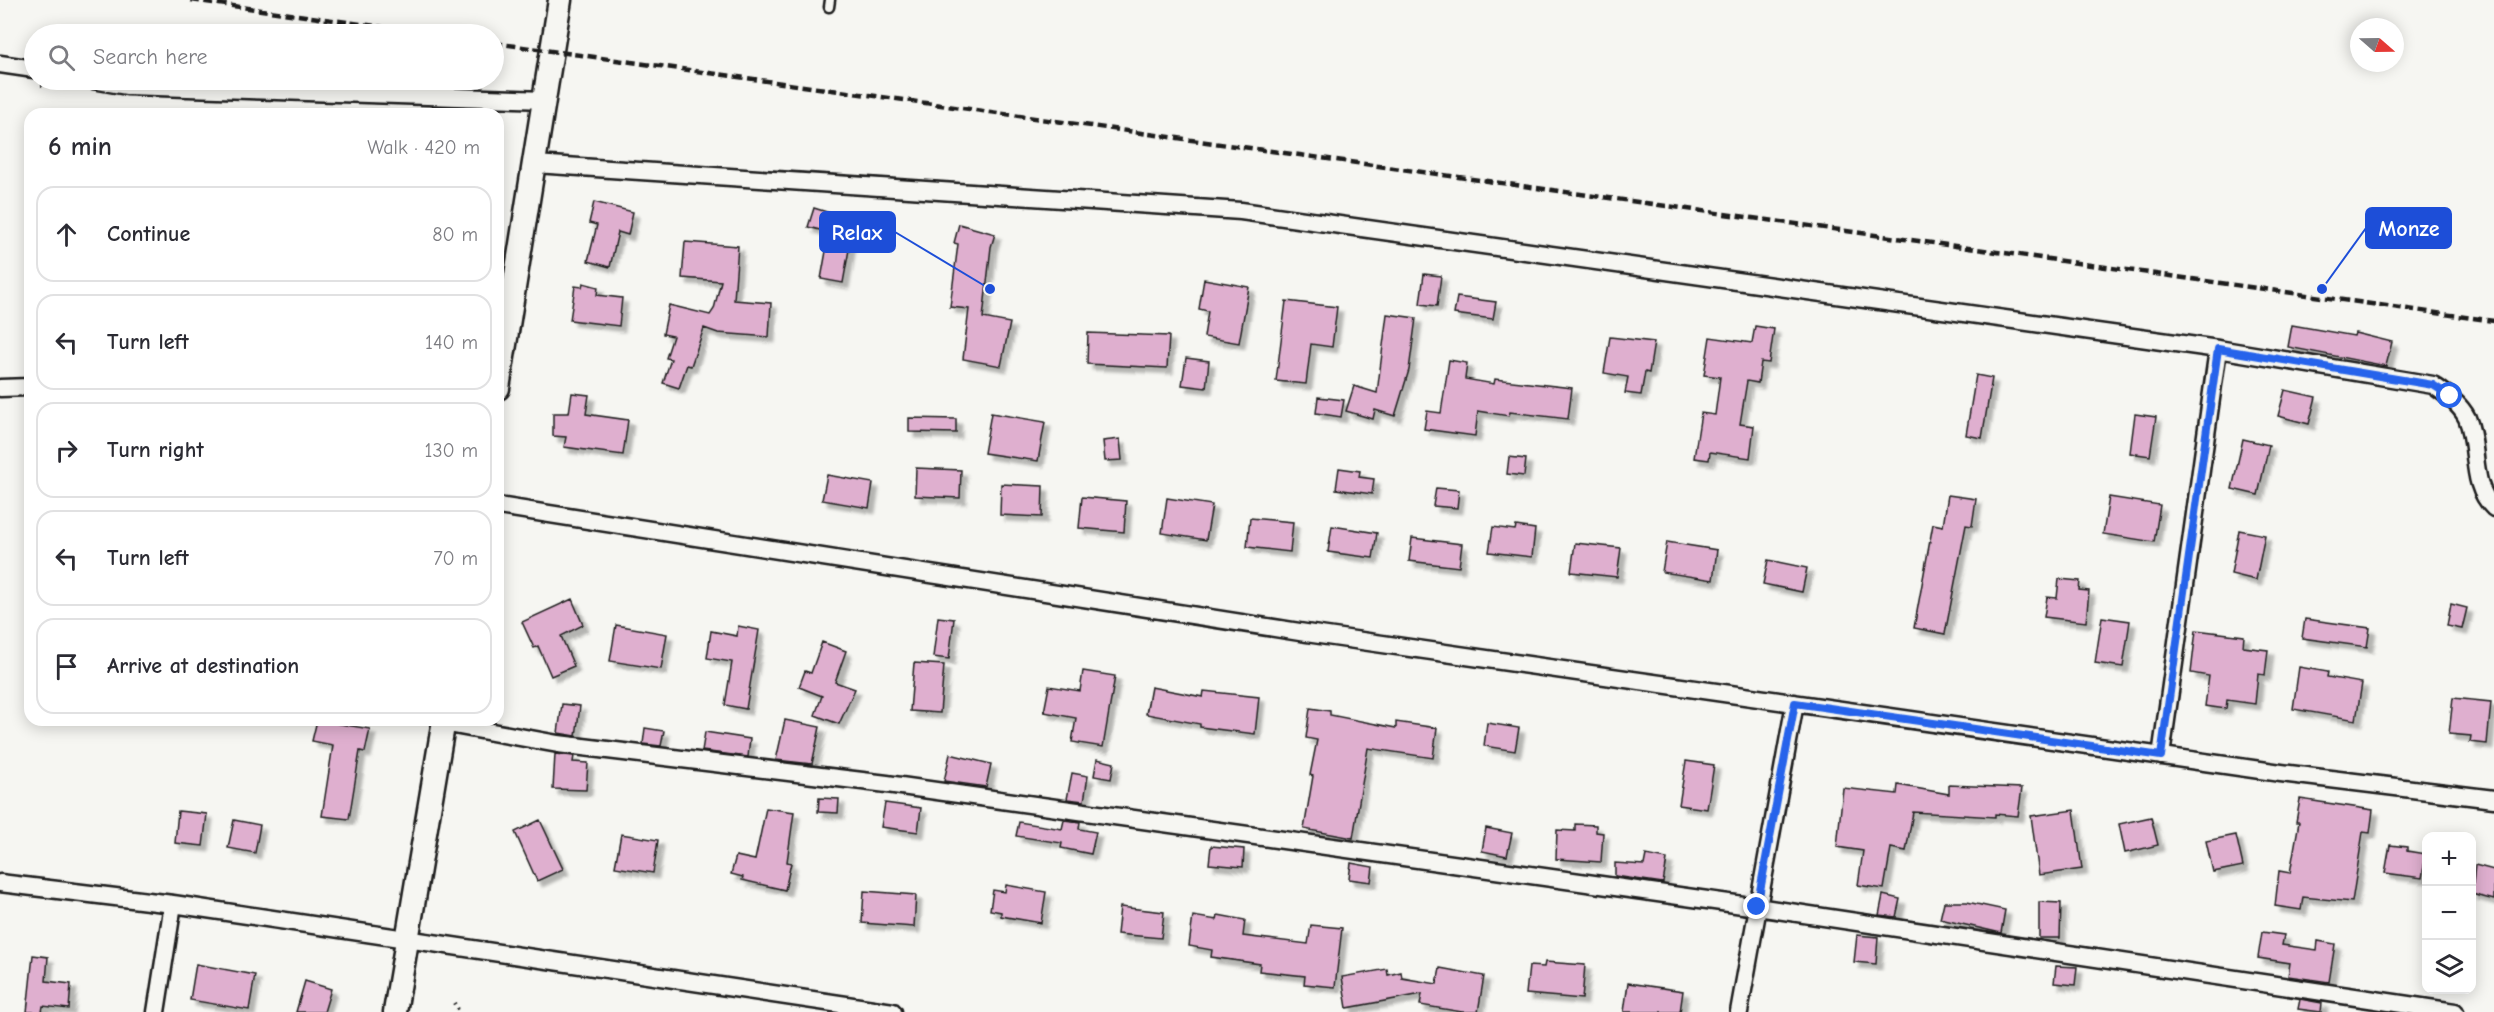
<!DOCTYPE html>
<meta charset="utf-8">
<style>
:root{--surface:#fff;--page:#f2f2f3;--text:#2b2b33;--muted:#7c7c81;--line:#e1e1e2}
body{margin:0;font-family:"Comic Neue",sans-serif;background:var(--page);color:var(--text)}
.controls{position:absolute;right:18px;bottom:18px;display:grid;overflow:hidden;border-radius:12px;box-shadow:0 3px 15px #0003}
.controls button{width:54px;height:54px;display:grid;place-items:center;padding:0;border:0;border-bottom:2px solid var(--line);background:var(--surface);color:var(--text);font:30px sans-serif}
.compass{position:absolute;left:2350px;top:18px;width:54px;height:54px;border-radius:50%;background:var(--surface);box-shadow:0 3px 15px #0003;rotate:110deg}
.stop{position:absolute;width:18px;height:18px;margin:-14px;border:4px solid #2563eb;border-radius:50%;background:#fff}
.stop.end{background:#2563eb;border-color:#fff;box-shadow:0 2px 6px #0008}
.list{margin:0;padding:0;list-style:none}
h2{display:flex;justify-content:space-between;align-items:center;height:78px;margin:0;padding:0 24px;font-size:26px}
h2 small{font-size:20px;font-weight:400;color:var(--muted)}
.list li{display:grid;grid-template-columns:39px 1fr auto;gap:18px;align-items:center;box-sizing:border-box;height:96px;margin:0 12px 12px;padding:0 12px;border:2px solid var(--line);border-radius:18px}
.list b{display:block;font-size:22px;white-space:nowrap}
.list em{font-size:20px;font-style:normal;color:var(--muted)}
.icon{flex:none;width:33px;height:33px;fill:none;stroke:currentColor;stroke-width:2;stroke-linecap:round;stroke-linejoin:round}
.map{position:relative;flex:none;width:2494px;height:1012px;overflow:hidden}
.search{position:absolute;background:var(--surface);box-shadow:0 3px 15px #0003;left:24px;top:24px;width:480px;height:66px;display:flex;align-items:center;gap:15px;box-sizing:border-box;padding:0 21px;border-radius:33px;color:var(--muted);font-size:22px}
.panel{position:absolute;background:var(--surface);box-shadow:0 3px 15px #0003;left:24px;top:108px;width:480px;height:618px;border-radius:18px}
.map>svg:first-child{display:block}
</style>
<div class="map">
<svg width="2494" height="1012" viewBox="0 0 2494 1012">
<defs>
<filter id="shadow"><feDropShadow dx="5.5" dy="5.5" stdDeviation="1.5" flood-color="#0004"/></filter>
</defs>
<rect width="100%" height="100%" fill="#f6f6f2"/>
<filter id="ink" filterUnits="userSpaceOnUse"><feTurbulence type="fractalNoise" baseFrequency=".0167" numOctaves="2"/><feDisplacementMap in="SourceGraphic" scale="12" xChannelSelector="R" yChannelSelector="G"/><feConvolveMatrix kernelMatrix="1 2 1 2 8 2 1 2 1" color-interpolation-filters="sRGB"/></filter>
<g filter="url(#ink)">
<path fill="#dfafcf" stroke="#1c1c1c" stroke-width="1.5" filter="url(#shadow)" d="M594 202 633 212 628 235 618 232 610 267 588 261 597 225 589 223Z
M814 208 830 213 824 231 808 227Z
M959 224 995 234 991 247 983 318 1010 323 1001 366 963 359 969 309 950 307 958 244 954 243Z
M828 240 850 244 843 283 821 279Z
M685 242 738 246 734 300 771 303 769 337 718 333 704 328 691 366 687 365 679 388 663 383 671 359 666 358 673 336 663 334 669 305 710 315 714 309 721 281 682 278Z
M1424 274 1441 276 1437 306 1420 304Z
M1204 279 1249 287 1239 343 1204 337 1208 311 1199 309Z
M583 283 598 287 597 295 622 298 619 326 570 320 575 286 582 287Z
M1457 297 1496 302 1493 319 1454 314Z
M1286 301 1337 307 1332 347 1311 344 1306 384 1276 381Z
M1387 314 1416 318 1409 370 1395 416 1375 410 1373 419 1346 411 1354 386 1377 393Z
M2292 325 2354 336 2355 333 2392 342 2386 366 2288 347Z
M1755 326 1774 329 1769 363 1761 362 1758 383 1747 381 1740 424 1754 426 1750 458 1710 452 1709 460 1694 458 1701 413 1715 415 1720 377 1704 375 1710 337 1752 343Z
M1088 333 1169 336 1167 368 1087 364Z
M1610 337 1654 342 1649 373 1645 372 1641 395 1625 393 1628 377 1604 373Z
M1186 358 1209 361 1206 388 1182 385Z
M1449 360 1467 363 1465 379 1494 384 1495 379 1572 388 1568 419 1510 412 1509 416 1478 411 1475 436 1424 429 1427 411 1441 413Z
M1976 375 1992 378 1982 438 1966 435Z
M2285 390 2316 397 2309 424 2278 416Z
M572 393 589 395 586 414 628 420 623 455 564 447 566 437 553 436V413H569Z
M1318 397 1344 400 1341 417 1316 413Z
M991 413 1045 422 1038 461 984 453Z
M2135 414 2156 417 2150 456 2130 453Z
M909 418 956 419V433L909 432Z
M1120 439 1122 460 1105 461 1103 441Z
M2243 439 2269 445 2258 495 2232 489Z
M1509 457 1526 459 1524 476 1507 474Z
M916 468 961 470 960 498 915 496Z
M1339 468 1360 471 1359 477 1374 479 1372 494 1336 489Z
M827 475 873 483 869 508 822 500Z
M1001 484 1043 486 1042 517 1000 515Z
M1436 488 1459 490 1457 508 1433 506Z
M1948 495 1976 499 1972 526 1966 525 1945 634 1914 628 1933 524 1943 526Z
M1082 497 1126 501 1124 532 1079 528Z
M2109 497 2160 505 2154 542 2103 534Z
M1167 498 1212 505 1206 540 1162 533Z
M1250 518 1293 522 1290 552 1247 547Z
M1332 526 1377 533 1373 558 1328 552Z
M1516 526 1535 529 1532 557 1489 552 1493 527 1515 530Z
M2239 530 2265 535 2256 580 2231 574Z
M1412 538 1462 544 1459 567 1409 561Z
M1667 542 1717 550 1713 580 1662 572Z
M1575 543 1621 548 1617 577 1571 572Z
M1768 560 1807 568 1802 592 1763 584Z
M2059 579 2080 581 2079 590 2089 591 2086 622 2044 617 2047 597 2057 598Z
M572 599 583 625 561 636 574 666 551 676 538 646 534 648 522 622Z
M2451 604 2467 608 2462 629 2447 626Z
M938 617 954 619 949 659 933 657Z
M2102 617 2130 621 2123 667 2095 663Z
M2305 619 2370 628 2367 647 2302 638Z
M616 625 667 634 661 669 610 661Z
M738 626 759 630 746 709 725 705 732 662 707 658 711 631 737 636Z
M2196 630 2244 636 2243 647 2268 650 2265 675 2258 674 2255 704 2227 700 2226 709 2205 706 2209 676 2191 673Z
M822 642 846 651 835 682 855 689 839 724 815 715 822 696 799 687 805 671 811 673Z
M914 663 944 665 940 713 910 711Z
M2299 667 2328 672 2327 677 2362 683 2356 720 2293 709Z
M1083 671 1115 676 1103 747 1072 742 1076 718 1044 712 1049 686 1080 691Z
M1151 687 1203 697 1204 691 1259 697 1255 734 1200 727V724L1146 714Z
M2453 698 2491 702 2487 744 2470 742 2471 736 2449 734Z
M562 704 580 706 576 736 558 733Z
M1310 708 1330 711V715L1396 728V722L1437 728 1433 758 1368 748 1353 838 1304 829 1313 776 1310 775 1317 740 1306 738Z
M317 720 370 729 365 752 360 751 349 819 322 816 333 745 312 741Z
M785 720 820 727 812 764 776 760Z
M1487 723 1519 728 1515 751 1484 746Z
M645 728 664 731 661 746 643 744Z
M705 732 750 739 748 757 702 751Z
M555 754 574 756 573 762 588 763 586 790 553 789Z
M950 754 991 764 986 787 944 781Z
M1097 759 1114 763 1111 779 1094 776Z
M1686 761 1714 765 1707 809 1679 805Z
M1072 773 1088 776 1084 801 1067 799Z
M1898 785 1949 794V785L2022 788 2018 816 1995 814V817L1913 812 1906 851 1891 848 1884 889 1858 885 1863 851 1837 847 1843 788 1897 794Z
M819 798 839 799 838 813 818 812Z
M2300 799 2373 810 2370 833 2363 832 2352 902 2303 897 2301 910 2275 906 2279 871 2290 873 2299 822H2296Z
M885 803 921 808 918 832 881 827Z
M766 808 794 812 787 862 791 863 785 890 742 880 743 877 731 874 736 856 755 860Z
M2074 810 2082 869 2039 875 2031 816Z
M178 811 207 814 203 846 175 843Z
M2151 817 2158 845 2125 853 2119 824Z
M234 820 260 825 255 853 228 848Z
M540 820 563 869 537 881 515 832Z
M1064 820 1080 822 1079 829 1096 832 1091 854 1061 848 1062 843 1016 836 1019 822 1062 829Z
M1575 824 1596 825V832L1603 833 1601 862 1556 859 1557 830 1575 831Z
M1486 828 1512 833 1507 856 1482 851Z
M621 834 658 840 653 873 615 867Z
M2236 835 2243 866 2213 872 2206 841Z
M2390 845 2407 847V851L2426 854 2422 878 2385 873Z
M1211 846 1244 849 1243 867 1209 864Z
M1646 855 1667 859 1663 883 1615 876V863L1644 865Z
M1351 863 1373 867 1371 882 1349 879Z
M2475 865 2494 870V900L2472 894Z
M1006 885 1046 892 1041 923 1001 916V912L990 910 993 890 1005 892Z
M864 891 916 895 914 927 862 923Z
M1883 895 1900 899 1896 917 1879 915Z
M1944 902H1967L2005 910 2001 933 1940 919Z
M2039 902 2061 903 2060 938H2039Z
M1120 907 1164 912 1161 938 1117 934Z
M1218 915 1245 920 1243 936 1308 944 1311 925 1342 928 1335 987 1304 984 1305 976 1259 971 1260 964 1211 957 1212 950 1189 946 1193 916 1217 920Z
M2262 932 2284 935 2282 945 2317 950 2318 941 2335 944 2329 982 2288 976 2290 963 2258 958Z
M1857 935 1878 937 1876 964 1854 962Z
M33 955 48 957 46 981 71 984 69 1009 43 1006 42 1012H27Z
M1545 962 1585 965 1582 999 1526 994 1529 966 1544 967Z
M196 964 255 975 249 1010 190 1000Z
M2056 966 2077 967 2075 985 2054 983Z
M1440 968 1484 976 1478 1012H1462L1420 1005 1422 994 1347 1008 1342 977 1387 969 1388 975 1401 972 1402 978 1437 984Z
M305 981 331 989 324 1012H296Z
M1628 983 1683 991 1680 1012H1624Z
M2300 999 2322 1003 2321 1012 2298 1009Z"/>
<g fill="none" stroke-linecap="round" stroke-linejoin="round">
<defs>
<path id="lane" d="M829 7 830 0"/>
<path id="street" d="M0 64 34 69
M93 80 127 86 545 100
M535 164 1241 211 2218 349 2433 385C2446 394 2460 404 2467 418 2480 448 2469 484 2494 508
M0 388 30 387
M498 506 1306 633 2281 773 2494 799
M443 723 558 744 887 784 1757 907 2455 1012
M2161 756 2218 349
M0 883 173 904 893 1012
M156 1012 173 904
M1739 1012 1795 703"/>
<path id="secondary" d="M498 388 560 0
M395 1012 444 720"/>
</defs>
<use href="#lane" stroke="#1c1c1c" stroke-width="13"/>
<use href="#street" stroke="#1c1c1c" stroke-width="21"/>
<use href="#secondary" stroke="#1c1c1c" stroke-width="27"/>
<path stroke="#1c1c1c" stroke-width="4" stroke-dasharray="1.5 4.5" stroke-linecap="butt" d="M41 85H78
M454 1003 460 1012"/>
<use href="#lane" stroke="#f6f6f2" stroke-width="8"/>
<use href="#street" stroke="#f6f6f2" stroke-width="16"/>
<use href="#secondary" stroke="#f6f6f2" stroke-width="22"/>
<path stroke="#1c1c1c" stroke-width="4.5" stroke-dasharray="9 4.5" stroke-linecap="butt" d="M191 0 432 34
M494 43 2494 321"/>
</g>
</g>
<g fill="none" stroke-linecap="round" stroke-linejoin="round" filter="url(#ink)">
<path stroke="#2563eb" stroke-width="8" d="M1757 907 1795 703 2161 756 2218 349 2433 385 2450 396"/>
</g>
<path fill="none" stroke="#1d4ed8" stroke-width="2" d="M2322 289L2366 228M990 289L895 232"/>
<g fill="#1d4ed8" stroke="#f6f6f2" stroke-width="2">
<circle cx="2322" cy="289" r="6"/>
<circle cx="990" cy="289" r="6"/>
</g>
<g fill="#1d4ed8" stroke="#1d4ed8" stroke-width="2">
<rect x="2366" y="208" width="85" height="40" rx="6"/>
<rect x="820" y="212" width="75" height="40" rx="6"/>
</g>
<g font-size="22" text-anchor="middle" font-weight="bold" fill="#fff">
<text x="2409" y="236">Monze</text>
<text x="857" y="240">Relax</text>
</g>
</svg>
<div class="controls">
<button>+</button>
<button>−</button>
<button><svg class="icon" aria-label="layers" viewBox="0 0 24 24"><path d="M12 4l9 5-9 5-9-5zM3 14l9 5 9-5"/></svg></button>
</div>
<svg class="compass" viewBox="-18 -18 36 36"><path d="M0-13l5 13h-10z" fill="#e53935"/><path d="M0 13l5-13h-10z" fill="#7c7c81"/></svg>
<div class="stop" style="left:2450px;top:396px"></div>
<div class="stop end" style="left:1757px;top:907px"></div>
<div class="search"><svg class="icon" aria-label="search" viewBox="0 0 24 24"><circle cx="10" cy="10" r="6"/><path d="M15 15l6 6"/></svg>Search here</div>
<section class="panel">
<h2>6 min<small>Walk · 420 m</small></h2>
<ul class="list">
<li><svg class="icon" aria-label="ahead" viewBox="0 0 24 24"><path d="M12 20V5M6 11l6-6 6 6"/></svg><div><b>Continue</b></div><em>80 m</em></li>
<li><svg class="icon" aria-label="left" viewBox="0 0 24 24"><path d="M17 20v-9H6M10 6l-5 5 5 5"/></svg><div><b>Turn left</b></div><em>140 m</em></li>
<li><svg class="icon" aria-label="right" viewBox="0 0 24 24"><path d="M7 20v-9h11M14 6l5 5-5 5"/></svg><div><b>Turn right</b></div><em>130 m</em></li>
<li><svg class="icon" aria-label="left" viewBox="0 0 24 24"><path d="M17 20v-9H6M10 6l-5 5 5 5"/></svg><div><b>Turn left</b></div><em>70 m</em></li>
<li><svg class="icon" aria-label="arrive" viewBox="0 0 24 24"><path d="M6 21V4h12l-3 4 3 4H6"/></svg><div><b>Arrive at destination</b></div></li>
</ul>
</section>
</div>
